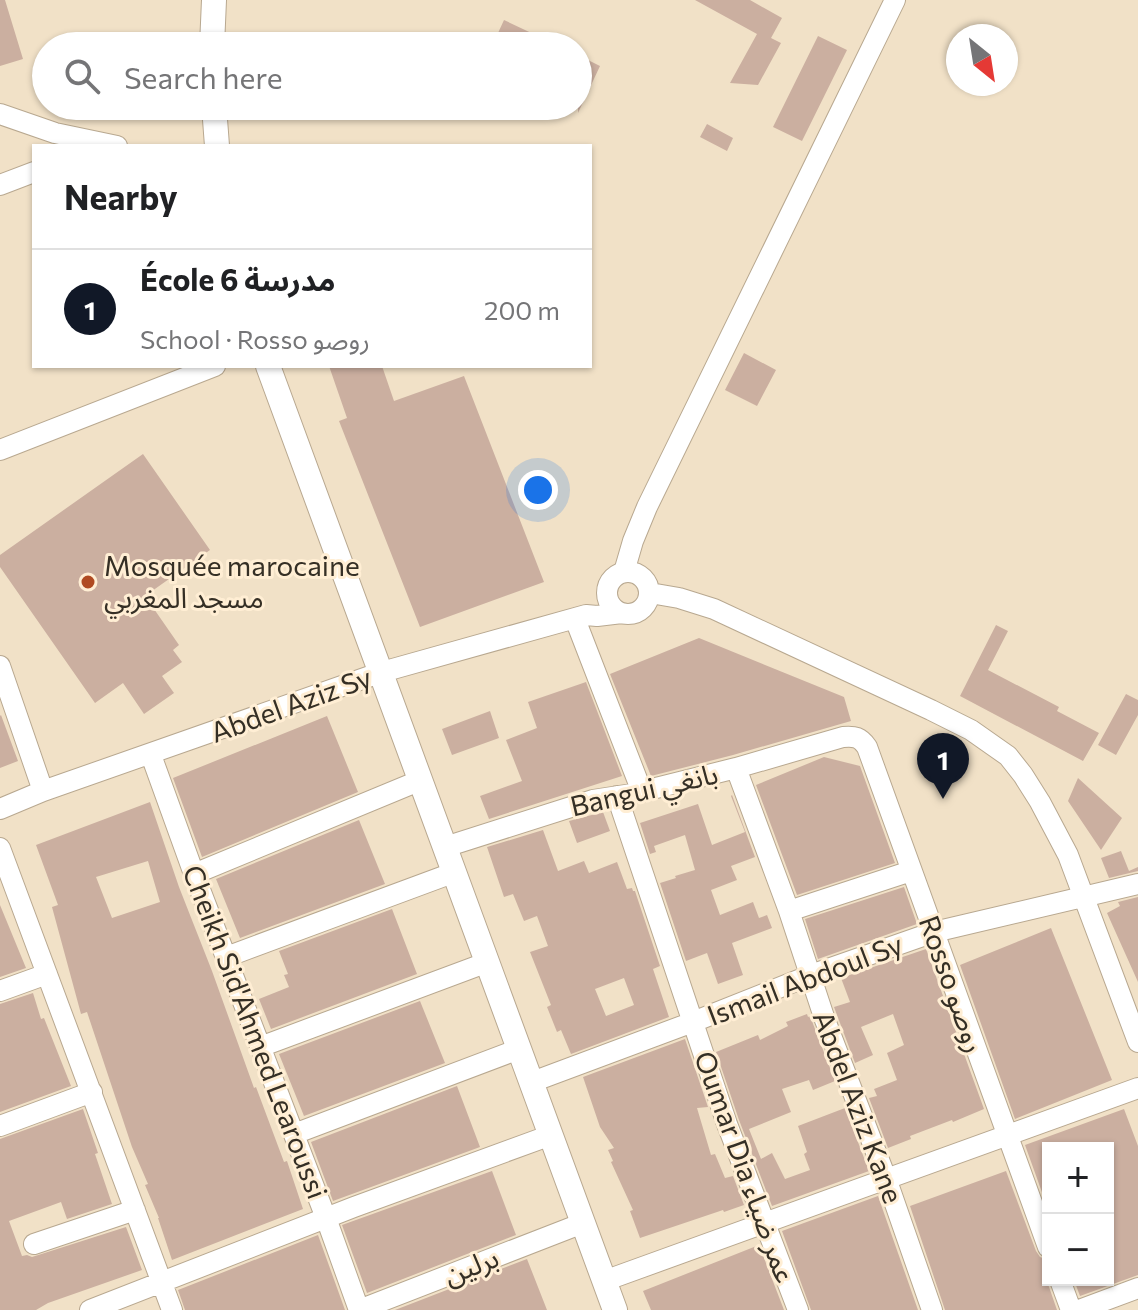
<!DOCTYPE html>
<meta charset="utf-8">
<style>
:root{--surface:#fff;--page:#f2f2f2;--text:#202124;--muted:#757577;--line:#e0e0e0;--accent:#111827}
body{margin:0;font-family:Commissioner,"Noto Sans Arabic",sans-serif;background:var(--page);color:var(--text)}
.controls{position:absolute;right:24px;bottom:24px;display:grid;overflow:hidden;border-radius:0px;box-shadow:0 2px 6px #0004}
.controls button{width:72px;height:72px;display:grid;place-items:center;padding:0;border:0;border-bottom:2px solid var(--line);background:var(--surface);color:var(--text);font:40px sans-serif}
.compass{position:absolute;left:946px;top:24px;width:72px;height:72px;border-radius:50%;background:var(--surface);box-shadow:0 2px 6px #0004;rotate:150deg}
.you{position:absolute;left:538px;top:490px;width:28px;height:28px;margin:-20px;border:6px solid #fff;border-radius:50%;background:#1a73e8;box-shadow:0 0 0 12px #1a73e833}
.badge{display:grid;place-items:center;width:52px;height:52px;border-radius:50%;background:var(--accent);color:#fff;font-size:26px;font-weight:700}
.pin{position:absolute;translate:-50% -66px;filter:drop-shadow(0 2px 4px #0008)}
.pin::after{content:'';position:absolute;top:42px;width:28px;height:24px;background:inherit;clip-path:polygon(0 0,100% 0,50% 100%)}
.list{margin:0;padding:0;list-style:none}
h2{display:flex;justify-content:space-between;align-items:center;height:104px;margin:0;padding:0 32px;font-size:34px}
h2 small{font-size:26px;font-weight:400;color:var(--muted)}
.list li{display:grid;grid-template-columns:52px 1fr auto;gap:24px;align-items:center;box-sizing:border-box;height:120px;padding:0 32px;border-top:2px solid var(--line)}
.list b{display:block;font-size:30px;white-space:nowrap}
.list p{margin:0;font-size:26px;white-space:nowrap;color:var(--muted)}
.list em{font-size:26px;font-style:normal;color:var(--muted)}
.icon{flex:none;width:44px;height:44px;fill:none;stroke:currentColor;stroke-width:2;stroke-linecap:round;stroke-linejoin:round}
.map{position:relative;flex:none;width:1138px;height:1310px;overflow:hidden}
.search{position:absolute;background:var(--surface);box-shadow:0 2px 6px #0004;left:32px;top:32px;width:560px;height:88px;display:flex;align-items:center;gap:20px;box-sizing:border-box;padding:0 28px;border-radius:44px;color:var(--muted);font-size:30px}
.panel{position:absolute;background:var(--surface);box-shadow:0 2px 6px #0004;left:32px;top:144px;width:560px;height:224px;border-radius:0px}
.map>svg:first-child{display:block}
</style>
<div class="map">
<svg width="1138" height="1310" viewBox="0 0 1138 1310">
<rect width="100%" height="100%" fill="#f1e1c7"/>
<path fill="#cbafa0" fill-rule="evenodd" d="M0 0H5L23 59 0 66Z
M695 0H750L782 18 771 38 781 43 758 85 730 83 757 34Z
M504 20 559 46H492Z
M818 36 847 50 802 141 773 127Z
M578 55 600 66 578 113Z
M707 124 733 138 727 151 700 137Z
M744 353 776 370 757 406 725 390Z
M329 366H382L394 401 464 376 544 582 420 627 339 421 347 418Z
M143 454 210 550 145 596 179 645 173 650 182 662 162 676 174 693 144 714 123 683 95 703 0 567V555Z
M996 625 1008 631 988 670 1059 707 1057 711 1099 733 1083 761 960 696Z
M699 638 844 697 851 721 733 755 651 776 610 674Z
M586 682 622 776 489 819 480 796 522 781 506 740 537 728 528 702Z
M1126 694 1138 700V715L1116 755 1098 745Z
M490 711 499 738 452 755 442 729Z
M1 715 18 761 0 768V716Z
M327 716 358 792 202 857 173 778Z
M824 757 860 766 895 863 797 895 756 785Z
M1078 778 1122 818 1101 850 1068 801Z
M732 795 755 857 731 866 737 880 711 890 720 915 753 902 759 918 767 915 772 928 732 943 743 975 718 984 707 953 686 961 660 883 676 878 675 876 695 870 685 835 654 846 656 852 650 854 640 823 698 804 712 845 745 832 731 796Z
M150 802 179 887 212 971 254 1088 256 1087 284 1162 287 1161 303 1209 172 1260 158 1218H159L145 1185 148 1184 132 1147 87 1012 81 1014 52 907 58 905 36 845ZM148 861 160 902 112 918 96 877Z
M603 812 610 831 577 843 569 821Z
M359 820 385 884 240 938 216 879Z
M543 830 558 871 584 861 589 873 617 862 627 889 632 888 633 891H635L660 966 653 969 669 1017 571 1054 561 1030 557 1032 547 1007 551 1005 530 952 548 946 537 916 524 921 513 894 504 897 487 847ZM624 978 634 1005 606 1016 595 989Z
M1121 851 1129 871 1138 867V871L1109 878 1101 858Z
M904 887 917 924 818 959 805 919Z
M1138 897V982L1107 913 1120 906 1118 902Z
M0 905 26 968 0 977Z
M392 909 417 974 271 1029 259 999 289 987 284 975 288 974 279 951Z
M1051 928 1112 1080 1015 1119 960 965Z
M926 949 984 1109 953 1122 952 1120 910 1136 911 1139 888 1148 869 1098 877 1096 874 1089 897 1080 887 1053 904 1045 893 1014 861 1027 873 1055 855 1063 834 1007 850 1002 841 978Z
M33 993 41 1019 44 1018 71 1086 0 1112V1004Z
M420 1001 445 1063 304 1116 279 1054Z
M807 1014 808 1017 810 1016 835 1081 813 1090 809 1080 782 1089 791 1112 749 1129 761 1159 772 1153 785 1179 810 1170 804 1154 807 1152 798 1126 845 1108 869 1171 772 1206 739 1120 716 1052 758 1035 760 1040 788 1026 786 1022Z
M685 1039 708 1107 697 1108 711 1155 715 1154 725 1178 733 1176 744 1205 724 1212 723 1210 640 1238 630 1211 633 1210 611 1162 613 1161 608 1150 614 1148 600 1127 583 1077Z
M457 1086 480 1147 333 1201 311 1142Z
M83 1109 98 1153 95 1154 112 1204 67 1219 61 1202 9 1221 22 1256 27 1255 32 1257 126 1227 142 1270 48 1303 36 1310H0V1139Z
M1124 1109 1138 1146V1275L1080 1296 1074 1280H1108V1148H1048V1209L1025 1145Z
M492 1171 516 1235 367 1293 342 1225Z
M1006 1171 1036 1251 1040 1257 1048 1260V1284L1057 1310H945L910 1206Z
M878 1196 918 1310H811L782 1231Z
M318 1235 345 1310H185L178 1290Z
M759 1245 784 1310H651L643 1291Z
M527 1259 547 1310H395Z"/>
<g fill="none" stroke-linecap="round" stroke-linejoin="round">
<defs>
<path id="minor" d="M0 114 55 133 117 146
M0 185 34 172
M0 450 215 366
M624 572 633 541 647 507 895 0
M607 593a21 21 0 1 1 42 0a21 21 0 1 1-42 0Z
M650 593 679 598 714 609 931 710 971 730 1008 756 1023 775 1040 802 1068 855 1138 1042
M575 619 642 792
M0 666 43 791
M151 755 194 874 326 1218 359 1310 583 1223
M736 768 789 911 825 1020 886 1178 932 1310
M617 796 727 1124 798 1310
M0 809 43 791 382 672 586 615 597 616 622 613
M445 847 593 800 632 794 736 768 843 737C855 736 860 737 867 747L1048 1247
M0 848 172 1310
M194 874 421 780
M789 911 911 871
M226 957 455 872
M0 991 47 974
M260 1047 488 962
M532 1082 693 1022 811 975 934 932 1138 884
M0 1126 92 1092
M294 1134 519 1049
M34 1244 135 1210
M1060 1280 1071 1310
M604 1281 1138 1088
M90 1310 354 1207 551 1135
M1079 1310 1138 1288"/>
<path id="tertiary" d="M212 46 214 0
M214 106 217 146
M268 366 615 1310"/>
</defs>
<use href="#minor" stroke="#b8a890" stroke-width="22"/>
<use href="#tertiary" stroke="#b8a890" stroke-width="26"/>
<use href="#minor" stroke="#fff" stroke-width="20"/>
<use href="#tertiary" stroke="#fff" stroke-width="24"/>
</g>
<circle fill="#b04a21" stroke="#ffeed4" stroke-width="3" cx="88" cy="582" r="8"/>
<g text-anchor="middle" stroke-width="6" stroke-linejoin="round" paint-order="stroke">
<g font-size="28" fill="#352f25" stroke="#ffeed4" text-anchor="start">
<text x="104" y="576">Mosquée marocaine<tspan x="104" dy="32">مسجد المغربي</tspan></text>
</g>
<g font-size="28" fill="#352f25" stroke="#ffeed4">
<text transform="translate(291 705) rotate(-20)" y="10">Abdel Aziz Sy</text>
<text transform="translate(644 790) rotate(-13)" y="10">Bangui بانغي</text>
<text transform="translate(805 980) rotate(-21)" y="10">Ismail Abdoul Sy</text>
<text transform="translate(952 984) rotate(70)" y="10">Rosso روصو</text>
<text transform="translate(255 1032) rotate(69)" y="10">Cheikh Sid'Ahmed Learoussi</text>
<text transform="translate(858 1107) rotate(69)" y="10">Abdel Aziz Kane</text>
<text transform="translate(745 1167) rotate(70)" y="10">Oumar Dia عمر ضياء</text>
<text transform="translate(471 1266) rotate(-21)" y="10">برلين</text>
</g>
</g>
</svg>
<div class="controls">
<button>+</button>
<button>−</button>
</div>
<svg class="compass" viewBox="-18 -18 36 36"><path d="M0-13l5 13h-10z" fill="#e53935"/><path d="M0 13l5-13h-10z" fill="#757577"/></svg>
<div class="you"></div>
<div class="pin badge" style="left:943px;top:799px">1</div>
<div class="search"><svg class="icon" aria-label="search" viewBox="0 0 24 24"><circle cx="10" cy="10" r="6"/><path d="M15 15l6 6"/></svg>Search here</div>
<section class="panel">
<h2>Nearby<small></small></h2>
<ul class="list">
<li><span class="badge">1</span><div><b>École 6 مدرسة</b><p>School · Rosso روصو</p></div><em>200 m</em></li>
</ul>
</section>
</div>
